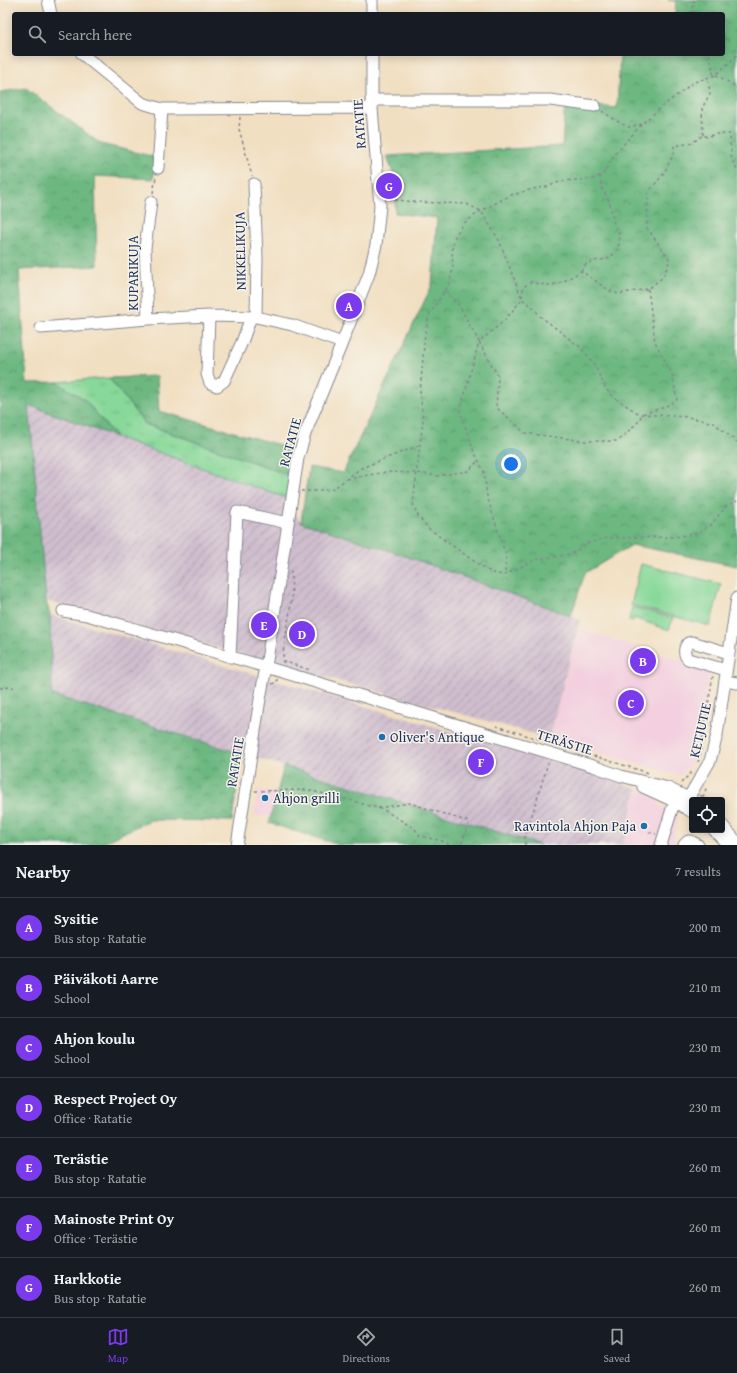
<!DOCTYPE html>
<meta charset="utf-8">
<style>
:root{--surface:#171b24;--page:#20242c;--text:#f1f3f6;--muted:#9ea1a6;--line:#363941;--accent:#7c3aed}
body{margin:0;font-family:"Gentium Book Plus",serif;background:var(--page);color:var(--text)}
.controls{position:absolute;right:12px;bottom:12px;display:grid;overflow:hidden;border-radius:4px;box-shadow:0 2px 10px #0003}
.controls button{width:36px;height:36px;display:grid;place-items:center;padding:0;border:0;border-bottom:1px solid var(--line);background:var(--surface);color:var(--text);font:20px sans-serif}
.you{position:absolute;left:511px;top:464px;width:14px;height:14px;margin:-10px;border:3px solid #fff;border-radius:50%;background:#1a73e8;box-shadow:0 0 0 6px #1a73e833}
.badge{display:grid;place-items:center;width:26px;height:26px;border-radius:50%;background:var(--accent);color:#fff;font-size:13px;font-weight:700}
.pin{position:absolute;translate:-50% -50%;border:2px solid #fff;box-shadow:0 1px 4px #0006}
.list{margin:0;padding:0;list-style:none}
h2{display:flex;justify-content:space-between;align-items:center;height:52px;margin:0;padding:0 16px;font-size:17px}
h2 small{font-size:13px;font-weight:400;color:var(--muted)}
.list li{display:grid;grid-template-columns:26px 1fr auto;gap:12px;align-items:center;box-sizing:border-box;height:60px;padding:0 16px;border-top:1px solid var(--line)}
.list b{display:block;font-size:15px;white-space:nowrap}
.list p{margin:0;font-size:13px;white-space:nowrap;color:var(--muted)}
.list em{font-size:13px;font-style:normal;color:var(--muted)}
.icon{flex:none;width:22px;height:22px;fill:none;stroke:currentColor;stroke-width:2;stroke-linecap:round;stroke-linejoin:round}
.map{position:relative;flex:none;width:737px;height:845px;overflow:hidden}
.search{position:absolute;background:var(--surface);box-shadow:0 2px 10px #0003;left:12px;right:12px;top:12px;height:44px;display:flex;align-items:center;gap:10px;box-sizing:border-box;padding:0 14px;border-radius:4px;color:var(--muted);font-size:15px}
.sheet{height:472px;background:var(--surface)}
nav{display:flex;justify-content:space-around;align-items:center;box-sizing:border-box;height:56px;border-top:1px solid var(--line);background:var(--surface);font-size:11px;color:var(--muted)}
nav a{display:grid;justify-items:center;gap:2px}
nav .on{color:var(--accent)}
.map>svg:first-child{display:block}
</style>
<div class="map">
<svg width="737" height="845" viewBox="0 0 737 845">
<defs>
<pattern id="industrial-furrows" width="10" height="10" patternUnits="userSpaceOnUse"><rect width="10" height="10" fill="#cfbdce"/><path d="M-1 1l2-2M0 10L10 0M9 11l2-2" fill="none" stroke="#a79aaa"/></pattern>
<pattern id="grass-tufts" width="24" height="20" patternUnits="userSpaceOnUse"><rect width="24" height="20" fill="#87d899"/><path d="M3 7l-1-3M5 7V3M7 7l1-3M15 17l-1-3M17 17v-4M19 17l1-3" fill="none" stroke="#74ba86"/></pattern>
<pattern id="forest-crowns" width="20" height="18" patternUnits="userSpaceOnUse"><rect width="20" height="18" fill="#6db881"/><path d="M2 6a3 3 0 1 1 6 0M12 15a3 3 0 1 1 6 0" fill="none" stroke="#59966d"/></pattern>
<pattern id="park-crowns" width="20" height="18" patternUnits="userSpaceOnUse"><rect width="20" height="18" fill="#87d899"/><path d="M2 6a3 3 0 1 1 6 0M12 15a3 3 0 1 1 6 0" fill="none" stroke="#74ba86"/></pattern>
</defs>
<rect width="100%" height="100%" fill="#f7f3e8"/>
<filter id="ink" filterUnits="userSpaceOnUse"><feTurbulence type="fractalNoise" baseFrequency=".025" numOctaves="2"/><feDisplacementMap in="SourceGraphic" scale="8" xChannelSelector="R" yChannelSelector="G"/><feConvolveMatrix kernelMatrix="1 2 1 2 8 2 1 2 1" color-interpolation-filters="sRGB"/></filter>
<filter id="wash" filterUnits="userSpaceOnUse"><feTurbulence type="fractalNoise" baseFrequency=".012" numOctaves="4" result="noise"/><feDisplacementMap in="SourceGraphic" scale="16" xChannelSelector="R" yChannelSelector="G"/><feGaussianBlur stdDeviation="0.9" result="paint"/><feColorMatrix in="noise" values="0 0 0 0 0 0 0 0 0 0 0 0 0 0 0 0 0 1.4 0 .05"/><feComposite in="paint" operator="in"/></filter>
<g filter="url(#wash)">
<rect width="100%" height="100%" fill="#f1dfc1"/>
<path fill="#f3cfdf" d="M579 629 710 669 695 759 680 776 549 738Z
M637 789 660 798 658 805 678 816 673 845H623Z
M258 790 274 793 271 817 254 815Z"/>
<path fill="url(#industrial-furrows)" d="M29 405 286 498 301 522 400 554 580 620 549 738 46 601Z
M50 615 601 775 637 789 623 845H540L52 695Z"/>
<path fill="url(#grass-tufts)" stroke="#51847c" d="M109 378 145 424 289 475 286 498 116 437 84 399 56 382Z"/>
<path fill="url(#forest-crowns)" stroke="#447470" d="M668 0H737V566L632 545 585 573 571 616 400 554 301 522 309 467 343 473 432 285 437 218 395 213 396 182 387 156 562 146 565 103 617 108 620 54H723V14H675L676 1Z
M26 88 101 144 155 157V168L153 179 95 176 97 266 19 270 27 383 56 382 84 399 116 437 29 405 46 601 50 615 52 695 242 754 232 821 150 820 98 845H0V92Z
M157 376 159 411 294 449 289 475 145 424 109 378Z
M284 766 540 845H339L269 823Z"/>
<path fill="url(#park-crowns)" stroke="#51847c" d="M632 607 673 618 669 630 634 618 633 621 629 620Z"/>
<path fill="#87d899" stroke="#51847c" d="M641 564 721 584 710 626 631 605Z"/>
</g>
<g filter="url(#ink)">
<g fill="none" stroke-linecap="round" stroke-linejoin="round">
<defs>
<path id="minor" d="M48 0 51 14
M372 14V0
M82 54 142 103 162 109 372 108
M371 100H550L595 106
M158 168 162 109
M254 184 257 257 256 317
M209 316 207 374 210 383 217 386 224 381 242 342 251 317
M148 319 145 248 151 202
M41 328 148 319 209 316 256 317 292 325 342 343
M63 611 87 615 266 667 593 766 621 776 668 788 692 800
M230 657 237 512 288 523
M726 670 688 659C683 654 684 648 688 643L692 642 729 653
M725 681 737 683
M643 787 676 802 692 812
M683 807 710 761 717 735 737 598
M722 825 737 842
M714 830 728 845
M237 845 260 699 266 667 298 458 305 434 342 343 369 274 376 245 380 206 372 108V54
M661 845 672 809 676 802
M684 845 688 841H691L698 845"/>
</defs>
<use href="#minor" stroke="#868790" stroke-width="13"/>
<path stroke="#868790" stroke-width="1.5" stroke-dasharray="3 3" stroke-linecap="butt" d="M691 14 694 0
M709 54 714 76
M737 55 716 75 694 82 659 109 643 123 614 155 603 174 594 179 562 181 546 187 537 188 511 195 481 211 464 223 455 236 452 249 453 269 449 284 429 315 425 334 420 393 423 420 413 504 418 516 429 529 478 564 492 573 505 575 535 560 571 554 588 543 607 538 674 537 698 533 711 525 725 507 737 501
M716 75 732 84 737 89
M602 111 620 123 629 127 641 124
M240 117 239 129 252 176
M703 135 702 108 710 94 708 78
M153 193 156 177
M389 199 415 202 467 204 481 211 499 240 522 299 532 306 540 316 580 347 588 356 594 364 606 389 615 398 636 412 642 414 688 417 714 423 737 442
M581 271 585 265 593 261 608 259 616 252 619 244 620 236 614 224 609 200 602 189 600 175
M648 289 655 342 672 374 677 400 665 407 642 414 639 421 618 441H585L525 433 496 407 498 376 479 342 505 320 522 299 523 287 531 282C555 289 561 283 581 271L610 291 618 294 648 289 663 277 670 260 647 228 648 193 664 173 674 153V146L692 143 703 135 707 137 716 134H730L731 156 737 171
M445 290 460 307 479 342 460 411 473 449 484 472 487 496 506 556 505 573
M347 479 386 472 417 473 438 476 468 471 479 460
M301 491H314L333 489 361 468 420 445
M283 661 310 670
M283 663V653L292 598 291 571
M272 684 277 682V679
M0 688 14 687
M496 726 649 773
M698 762 700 756 713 675
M681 783 692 772
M255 791 307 790 339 797 384 810 415 829 420 836 442 841 450 845
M700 795 707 800
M703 797 707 786
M378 808 410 803 469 822 461 845
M701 830 706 834
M649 832 656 834
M525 845V838L548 763"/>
<use href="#minor" stroke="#fff" stroke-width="11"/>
</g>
</g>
<g fill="#1f6fb2" stroke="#f7f3e8" stroke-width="1.5">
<circle cx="382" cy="737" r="4"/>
<circle cx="265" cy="798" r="4"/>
<circle cx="644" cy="826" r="4"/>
</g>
<g text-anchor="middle" stroke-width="3" stroke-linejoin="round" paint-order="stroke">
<g font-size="14" fill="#1b2f5e" stroke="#f7f3e8">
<text transform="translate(359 124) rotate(-94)" y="5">RATATIE</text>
<text transform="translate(240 251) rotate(-91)" y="5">NIKKELIKUJA</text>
<text transform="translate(133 273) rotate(-90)" y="5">KUPARIKUJA</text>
<text transform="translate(290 442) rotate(-75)" y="5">RATATIE</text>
<text transform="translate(700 730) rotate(-77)" y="5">KETJUTIE</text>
<text transform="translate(565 742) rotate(17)" y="5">TERÄSTIE</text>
<text transform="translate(235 762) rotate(-81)" y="5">RATATIE</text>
</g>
<g font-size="14" fill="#1b2f5e" stroke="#f7f3e8" text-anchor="start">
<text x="390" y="742">Oliver's Antique</text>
<text x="273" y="803">Ahjon grilli</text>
<text x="636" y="831" text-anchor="end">Ravintola Ahjon Paja</text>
</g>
</g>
</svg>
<div class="controls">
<button><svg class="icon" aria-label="locate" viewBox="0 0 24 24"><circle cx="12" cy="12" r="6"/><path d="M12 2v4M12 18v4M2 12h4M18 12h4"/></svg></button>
</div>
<div class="you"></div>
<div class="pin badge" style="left:349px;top:306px">A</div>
<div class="pin badge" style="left:643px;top:661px">B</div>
<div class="pin badge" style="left:631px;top:703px">C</div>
<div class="pin badge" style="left:302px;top:634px">D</div>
<div class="pin badge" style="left:264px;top:625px">E</div>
<div class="pin badge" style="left:481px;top:762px">F</div>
<div class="pin badge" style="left:389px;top:186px">G</div>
<div class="search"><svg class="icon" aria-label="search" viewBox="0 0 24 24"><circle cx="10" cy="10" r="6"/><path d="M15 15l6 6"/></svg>Search here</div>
</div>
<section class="sheet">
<h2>Nearby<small>7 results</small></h2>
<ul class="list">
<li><span class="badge">A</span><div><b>Sysitie</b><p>Bus stop · Ratatie</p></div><em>200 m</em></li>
<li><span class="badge">B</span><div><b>Päiväkoti Aarre</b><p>School</p></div><em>210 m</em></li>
<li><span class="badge">C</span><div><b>Ahjon koulu</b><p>School</p></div><em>230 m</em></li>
<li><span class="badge">D</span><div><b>Respect Project Oy</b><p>Office · Ratatie</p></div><em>230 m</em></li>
<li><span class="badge">E</span><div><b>Terästie</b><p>Bus stop · Ratatie</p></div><em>260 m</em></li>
<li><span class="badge">F</span><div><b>Mainoste Print Oy</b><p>Office · Terästie</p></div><em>260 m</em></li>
<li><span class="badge">G</span><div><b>Harkkotie</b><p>Bus stop · Ratatie</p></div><em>260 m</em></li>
</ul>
</section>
<nav>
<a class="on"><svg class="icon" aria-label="map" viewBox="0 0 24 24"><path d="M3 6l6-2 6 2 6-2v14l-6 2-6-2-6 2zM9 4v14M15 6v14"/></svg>Map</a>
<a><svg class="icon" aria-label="directions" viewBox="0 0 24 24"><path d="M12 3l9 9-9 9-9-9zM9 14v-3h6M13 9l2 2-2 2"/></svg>Directions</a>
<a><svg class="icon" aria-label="saved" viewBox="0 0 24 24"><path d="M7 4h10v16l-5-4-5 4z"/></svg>Saved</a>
</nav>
